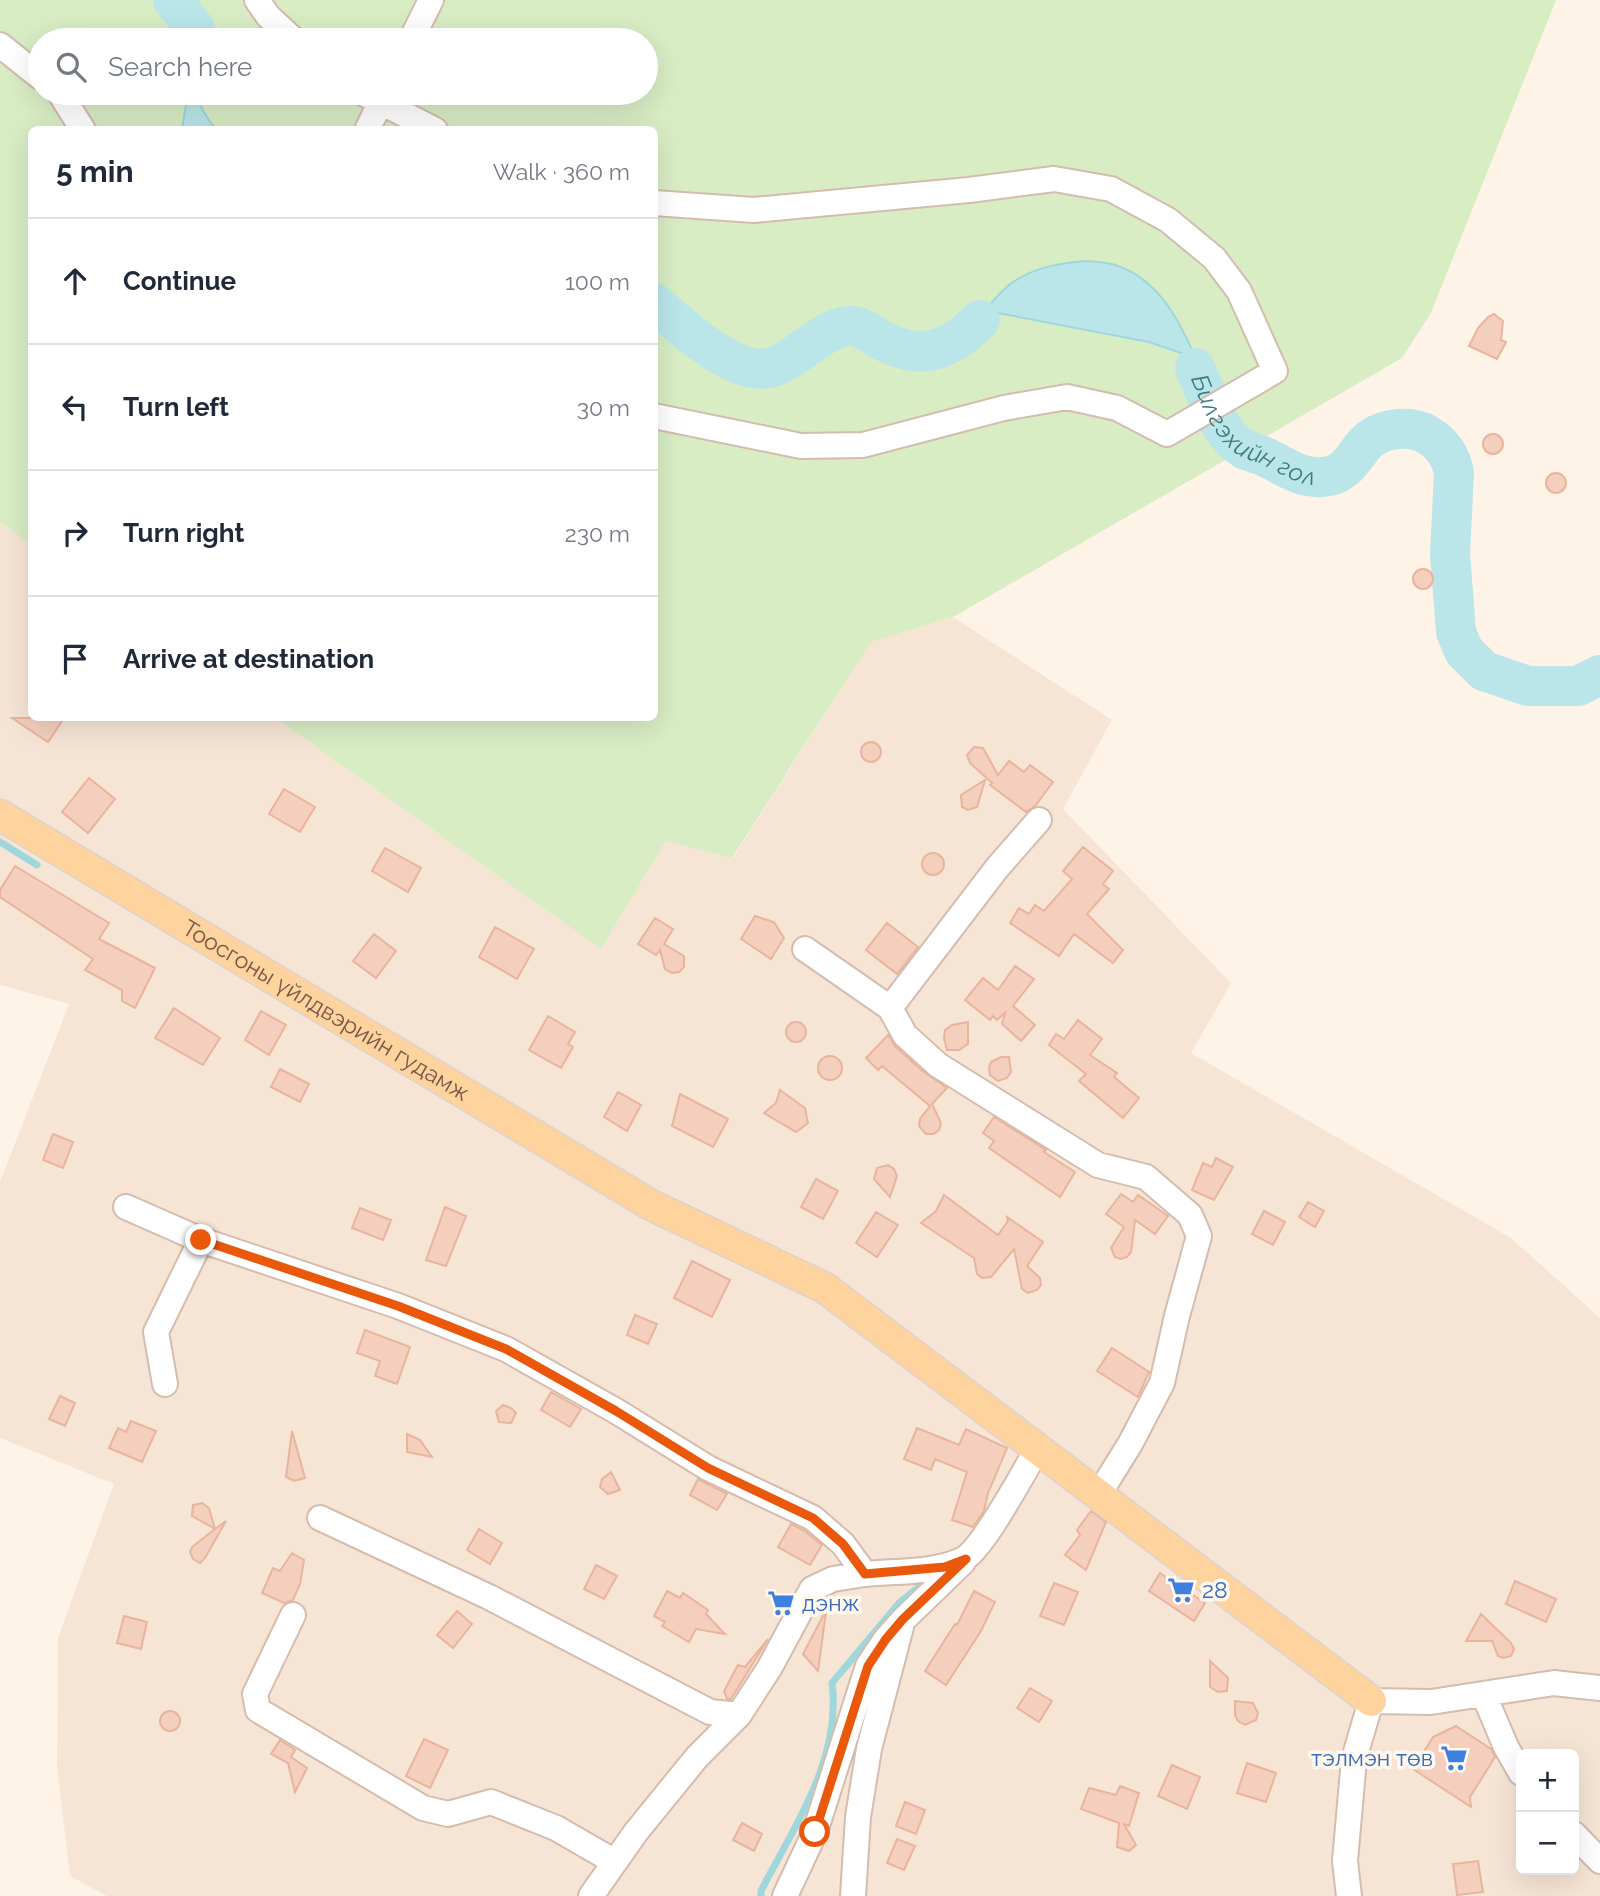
<!DOCTYPE html>
<meta charset="utf-8">
<style>
:root{--surface:#fff;--page:#f6f6f7;--text:#1f2937;--muted:#747a83;--line:#e0e1e3}
body{margin:0;font-family:Raleway,sans-serif;background:var(--page);color:var(--text)}
.controls{position:absolute;right:21px;bottom:21px;display:grid;overflow:hidden;border-radius:10px;box-shadow:0 7px 28px #0002}
.controls button{width:63px;height:63px;display:grid;place-items:center;padding:0;border:0;border-bottom:2px solid var(--line);background:var(--surface);color:var(--text);font:35px sans-serif}
.stop{position:absolute;width:21px;height:21px;margin:-16px;border:5px solid #ea580c;border-radius:50%;background:#fff}
.stop.end{background:#ea580c;border-color:#fff;box-shadow:0 2px 7px #0008}
.list{margin:0;padding:0;list-style:none}
h2{display:flex;justify-content:space-between;align-items:center;height:91px;margin:0;padding:0 28px;font-size:30px}
h2 small{font-size:23px;font-weight:400;color:var(--muted)}
.list li{display:grid;grid-template-columns:46px 1fr auto;gap:21px;align-items:center;box-sizing:border-box;height:126px;padding:0 28px;border-top:2px solid var(--line)}
.list b{display:block;font-size:26px;white-space:nowrap}
.list em{font-size:23px;font-style:normal;color:var(--muted)}
.icon{flex:none;width:38px;height:38px;fill:none;stroke:currentColor;stroke-width:2;stroke-linecap:round;stroke-linejoin:round}
.map{position:relative;flex:none;width:1600px;height:1896px;overflow:hidden}
.search{position:absolute;background:var(--surface);box-shadow:0 7px 28px #0002;left:28px;top:28px;width:630px;height:77px;display:flex;align-items:center;gap:18px;box-sizing:border-box;padding:0 24px;border-radius:38px;color:var(--muted);font-size:26px}
.panel{position:absolute;background:var(--surface);box-shadow:0 7px 28px #0002;left:28px;top:126px;width:630px;height:595px;border-radius:10px}
.map>svg:first-child{display:block}
</style>
<div class="map">
<svg width="1600" height="1896" viewBox="0 0 1600 1896">
<rect width="100%" height="100%" fill="#fef3e7"/>
<path fill="#f6e5d5" fill-rule="evenodd" d="M0 522 31 545 32 718H275L601 949 666 841 733 858 871 642 953 617 1112 720 1063 809 1231 983 1191 1053 1511 1238 1600 1318V1896H107L70 1876 57 1766 58 1638 114 1484 0 1438V1182L69 1004 0 985ZM1521 1754H1574V1870H1521Z"/>
<path fill="#d8edc4" fill-rule="evenodd" d="M0 0H1556L1431 313 1402 358 953 617 871 642 732 858 666 841 601 949 275 718H654V130H32L31 545 0 522ZM40 40H646V93H40Z"/>
<path fill="#bae6e9" stroke="#9fd7dc" stroke-width="2" d="M188 93H197C199 107 207 118 216 129H182Z
M1086 261C1097 262 1108 262 1118 266 1171 284 1192 350 1211 396L1205 400 1184 354 1149 342 998 313C980 316 965 348 937 354L936 348C969 342 985 304 1009 285 1031 268 1059 263 1086 261Z"/>
<g fill="none" stroke-linecap="round" stroke-linejoin="round">
<path stroke="#9fd7dc" stroke-width="7" d="M0 842 37 865
M761 1896V1891C794 1826 842 1759 832 1683L899 1603 925 1582"/>
<g stroke="#bae6e9" stroke-width="40">
<path d="M173 0 195 29 198 40"/>
<path d="M654 303C681 325 735 379 773 367 786 363 798 353 809 345 821 337 837 325 852 326 865 327 874 337 885 342 925 362 952 348 980 320"/>
<path id="s1" d="M1195 368C1207 395 1217 433 1244 449 1252 453 1261 454 1269 459 1290 469 1304 481 1329 476 1346 473 1353 458 1364 445 1378 428 1409 424 1428 435 1443 444 1451 456 1454 473L1450 554 1456 632 1464 651 1484 671 1528 686H1578L1600 675"/>
</g>
</g>
<path fill="#f5cfbd" stroke="#e9b49c" stroke-width="2" d="M1494 314 1503 321 1501 340 1506 342 1497 359 1469 346 1478 328 1488 317Z
M1483 444a10 10 0 1 1 20 0a10 10 0 1 1-20 0Z
M1546 483a10 10 0 1 1 20 0a10 10 0 1 1-20 0Z
M1413 579a10 10 0 1 1 20 0a10 10 0 1 1-20 0Z
M12 718H64L48 742Z
M861 752a10 10 0 1 1 20 0a10 10 0 1 1-20 0Z
M974 747 983 748 998 775 1009 761 1024 772 1030 765 1053 782 1035 806 1026 812 990 785 992 783 970 763 967 755Z
M89 778 115 799 88 833 62 812Z
M985 780 977 807 968 810 962 807 961 795Z
M284 789 315 807 300 832 269 814Z
M1083 847 1113 871 1103 884 1109 889 1087 914 1123 950 1113 963 1074 934 1059 956 1010 923 1019 908 1029 914 1035 905 1044 911 1072 879 1063 871Z
M385 848 421 868 408 892 372 871Z
M922 864a11 11 0 1 1 22 0a11 11 0 1 1-22 0Z
M15 866 109 923 99 939 155 968 135 1008 122 1001V990L85 970 93 959 0 897V890Z
M755 916 774 922 784 938 771 959 741 939Z
M655 918 673 929 664 944 684 956V967L679 972 672 973 665 969 660 950 656 955 638 944Z
M887 923 918 947 897 974 866 950Z
M495 927 534 949 517 979 479 957Z
M374 934 396 951 376 978 353 961Z
M1015 966 1034 979 1013 1006 1035 1025 1021 1041 1002 1024 1005 1013 997 1020 993 1016 990 1020 965 1000 983 978 998 990Z
M174 1008 220 1038 203 1065 155 1038Z
M261 1011 286 1025 269 1055 245 1040Z
M548 1016 575 1032 568 1044 573 1047 561 1068 529 1050Z
M1078 1020 1102 1039 1090 1055 1117 1073 1114 1077 1139 1098 1123 1118 1079 1081 1086 1074 1049 1045 1056 1034 1064 1039Z
M968 1022V1044L959 1050H947L944 1038 945 1030 952 1025Z
M786 1032a10 10 0 1 1 20 0a10 10 0 1 1-20 0Z
M888 1035 895 1046 920 1069 947 1088 932 1104 941 1123 939 1130 933 1134H926L919 1126 920 1119 930 1106 882 1066 878 1070 866 1058Z
M818 1068a12 12 0 1 1 24 0a12 12 0 1 1-24 0Z
M1001 1057H1009L1011 1072 1007 1078 998 1081 990 1075 989 1068 991 1062Z
M280 1069 309 1084 300 1102 271 1087Z
M780 1090 805 1108 808 1123 796 1132 764 1113 776 1103Z
M618 1092 641 1105 627 1131 604 1117Z
M680 1094 728 1119 713 1147 672 1126Z
M994 1117 1046 1150 1044 1152 1075 1172 1060 1197 989 1148 994 1141 983 1133Z
M53 1134 73 1142 63 1168 43 1160Z
M1216 1158 1233 1167 1214 1200 1192 1190 1203 1163 1212 1167Z
M888 1165 894 1169 897 1176 890 1197 874 1179 877 1168Z
M816 1179 838 1191 823 1219 801 1207Z
M1121 1194 1133 1202 1138 1195 1168 1216 1155 1234 1135 1220 1131 1252 1127 1257 1121 1259 1115 1257 1111 1248 1124 1227 1106 1214Z
M944 1195 998 1235 1008 1221 1007 1217 1043 1242 1027 1266 1040 1278 1041 1285 1037 1290 1028 1293 1022 1289 1014 1249 991 1277 982 1278 977 1274 974 1258 921 1223 936 1211Z
M1308 1202 1324 1211 1315 1227 1299 1217Z
M445 1207 466 1216 446 1266 426 1260Z
M360 1208 391 1220 383 1240 352 1228Z
M1264 1211 1285 1222 1273 1245 1252 1234Z
M876 1212 898 1225 877 1257 856 1243Z
M692 1261 730 1280 712 1317 674 1298Z
M635 1315 657 1324 648 1344 627 1335Z
M365 1330 410 1347 397 1384 375 1376 380 1361 357 1353Z
M1112 1348 1149 1372 1138 1397 1097 1371Z
M551 1392 581 1409 570 1427 541 1410Z
M60 1396 75 1403 65 1426 49 1419Z
M503 1405 511 1408 516 1413 511 1423 499 1422 496 1411Z
M131 1421 156 1431 142 1462 109 1448 118 1428 126 1432Z
M917 1428 959 1445 966 1429 1007 1448 988 1493 984 1511 973 1527 952 1520 967 1472 935 1459 931 1470 904 1459Z
M292 1431 305 1478 294 1481 286 1477Z
M407 1434 420 1440 432 1457 407 1452Z
M611 1472 620 1490 608 1494 600 1487 602 1479Z
M698 1479 727 1494 717 1510 690 1495Z
M202 1503 209 1508 215 1529 226 1521 205 1558 200 1563 193 1559 190 1552 192 1547 215 1529 192 1516 193 1505Z
M1091 1511 1106 1522 1086 1570 1065 1555 1080 1535 1077 1530Z
M791 1524 805 1531 822 1545 810 1565 778 1547Z
M479 1529 502 1543 490 1564 467 1550Z
M292 1553 304 1560 300 1584 293 1600 284 1603 262 1593 273 1568 280 1571Z
M596 1565 617 1576 604 1599 584 1589Z
M1160 1573 1205 1603 1194 1621 1149 1591Z
M1515 1581 1556 1599 1546 1622 1506 1604Z
M1054 1583 1078 1592 1064 1625 1040 1616Z
M667 1591 680 1598 683 1593 708 1610 706 1614 725 1634 696 1629 689 1642 662 1626 665 1622 654 1616Z
M974 1591 995 1602 981 1631 946 1685 925 1671 955 1624 957 1625Z
M457 1611 472 1624 453 1648 437 1635Z
M825 1612H826L818 1671 803 1654Z
M1481 1614 1511 1643 1514 1649 1511 1656 1503 1658 1498 1656 1492 1641H1466Z
M124 1616 147 1622 141 1649 117 1643Z
M768 1639 731 1699H727L724 1691 738 1665 745 1667Z
M1210 1661 1228 1678 1227 1691 1218 1692 1210 1687Z
M1030 1688 1052 1701 1039 1722 1017 1708Z
M1235 1701 1253 1703 1258 1713 1256 1720 1245 1725 1238 1721 1235 1715Z
M160 1721a10 10 0 1 1 20 0a10 10 0 1 1-20 0Z
M1456 1726 1491 1749 1495 1757 1470 1797 1471 1807 1413 1769 1433 1737Z
M424 1739 448 1750 430 1788 406 1776Z
M280 1740 295 1750 291 1757 307 1768 295 1792 288 1763 271 1754Z
M1247 1763 1276 1773 1266 1802 1237 1793Z
M1172 1765 1200 1777 1187 1809 1158 1796Z
M1120 1786 1139 1793 1129 1826 1124 1824 1136 1845 1129 1851 1117 1847 1119 1823 1081 1809 1089 1788 1116 1795Z
M905 1802 925 1810 916 1834 896 1826Z
M742 1823 762 1834 754 1851 733 1840Z
M897 1839 915 1846 904 1870 887 1863Z
M1478 1861 1483 1892 1457 1895 1453 1864Z"/>
<g fill="none" stroke-linecap="round" stroke-linejoin="round">
<defs>
<path id="minor" d="M257 0 268 16 294 40
M411 40 431 0
M0 45 40 77
M60 93 83 130
M363 93 435 130
M367 130 385 93
M654 203 754 210 969 190 1054 179 1111 189 1168 220 1214 258 1239 291 1275 371 1167 434 1117 408 1067 397 1004 408 863 445 801 446 654 416
M805 949 890 1008 905 1035 938 1065 1098 1165 1146 1177 1190 1215 1199 1236 1177 1316 1162 1383 1130 1444 1099 1494
M890 1008 997 868 1039 820
M126 1207 201 1240 398 1306 506 1349 616 1411 708 1468 813 1518 843 1544 865 1574C896 1571 934 1573 962 1560 983 1550 1024 1471 1038 1448
M165 1384 156 1332 201 1240
M320 1518 489 1597 710 1712 739 1715
M293 1615 255 1694 258 1710 423 1808 448 1814 491 1802 556 1828 615 1862
M1484 1695 1506 1747 1521 1773
M1574 1834 1600 1861
M591 1896 636 1832 697 1757 739 1715 770 1667 812 1589 833 1579 865 1574
M785 1896 815 1832 868 1666 886 1639 903 1620 963 1562
M853 1896 858 1817 869 1749 901 1627
M1349 1896 1345 1861 1354 1759 1371 1701 1431 1702 1554 1683 1600 1688"/>
<g id="major">
<path id="s2" d="M0 815 651 1205 825 1288 1371 1701"/>
</g>
</defs>
<use href="#minor" stroke="#d4bcae" stroke-width="28"/>
<use href="#major" stroke="#dcd3d0" stroke-width="33"/>
<use href="#minor" stroke="#fff" stroke-width="24"/>
<use href="#major" stroke="#ffd39d" stroke-width="30"/>
</g>
<g fill="none" stroke-linecap="round" stroke-linejoin="round">
<path stroke="#ea580c" stroke-width="9" d="M201 1240 398 1306 506 1349 616 1411 708 1468 813 1518 843 1544 865 1574 945 1567 966 1559 903 1619 886 1639 868 1666 815 1832"/>
</g>
<defs>
<symbol id="supermarket-bare" viewBox="-9 -9 18 18"><path d="M-6-5.5h2.5l.6 2H6L4.5 2H-2.5L-4.4-4H-6ZM-1.5 3.2a1.3 1.3 0 1 0 .1 0ZM3 3.2a1.3 1.3 0 1 0 .1 0Z" fill="#3f7fe0" stroke="#fff8ef" stroke-width="2.5" paint-order="stroke"/></symbol>
</defs>
<g fill-rule="evenodd">
<use href="#supermarket-bare" x="1162" y="1571" width="38" height="38"/>
<use href="#supermarket-bare" x="762" y="1584" width="38" height="38"/>
<use href="#supermarket-bare" x="1435" y="1739" width="38" height="38"/>
</g>
<g text-anchor="middle" stroke-width="7" stroke-linejoin="round" paint-order="stroke">
<g font-size="23" fill="#7a5749" stroke="#fff8ef">
<text dy="8" stroke="none"><textPath href="#s2" startOffset="380">Тоосгоны үйлдвэрийн гудамж</textPath></text>
</g>
<g font-size="23" fill="#366cbe" stroke="#fff8ef" text-anchor="start">
<text x="1202" y="1598">28</text>
<text x="802" y="1611">дэнж</text>
<text x="1433" y="1766" text-anchor="end">тэлмэн төв</text>
</g>
<g font-size="24" font-style="italic" fill="#3b7980" stroke="#fff8ef">
<text dy="8" stroke="none"><textPath href="#s1" startOffset="91">Билгэхийн гол</textPath></text>
</g>
</g>
</svg>
<div class="controls">
<button>+</button>
<button>−</button>
</div>
<div class="stop" style="left:815px;top:1832px"></div>
<div class="stop end" style="left:201px;top:1240px"></div>
<div class="search"><svg class="icon" aria-label="search" viewBox="0 0 24 24"><circle cx="10" cy="10" r="6"/><path d="M15 15l6 6"/></svg>Search here</div>
<section class="panel">
<h2>5 min<small>Walk · 360 m</small></h2>
<ul class="list">
<li><svg class="icon" aria-label="ahead" viewBox="0 0 24 24"><path d="M12 20V5M6 11l6-6 6 6"/></svg><div><b>Continue</b></div><em>100 m</em></li>
<li><svg class="icon" aria-label="left" viewBox="0 0 24 24"><path d="M17 20v-9H6M10 6l-5 5 5 5"/></svg><div><b>Turn left</b></div><em>30 m</em></li>
<li><svg class="icon" aria-label="right" viewBox="0 0 24 24"><path d="M7 20v-9h11M14 6l5 5-5 5"/></svg><div><b>Turn right</b></div><em>230 m</em></li>
<li><svg class="icon" aria-label="arrive" viewBox="0 0 24 24"><path d="M6 21V4h12l-3 4 3 4H6"/></svg><div><b>Arrive at destination</b></div></li>
</ul>
</section>
</div>
